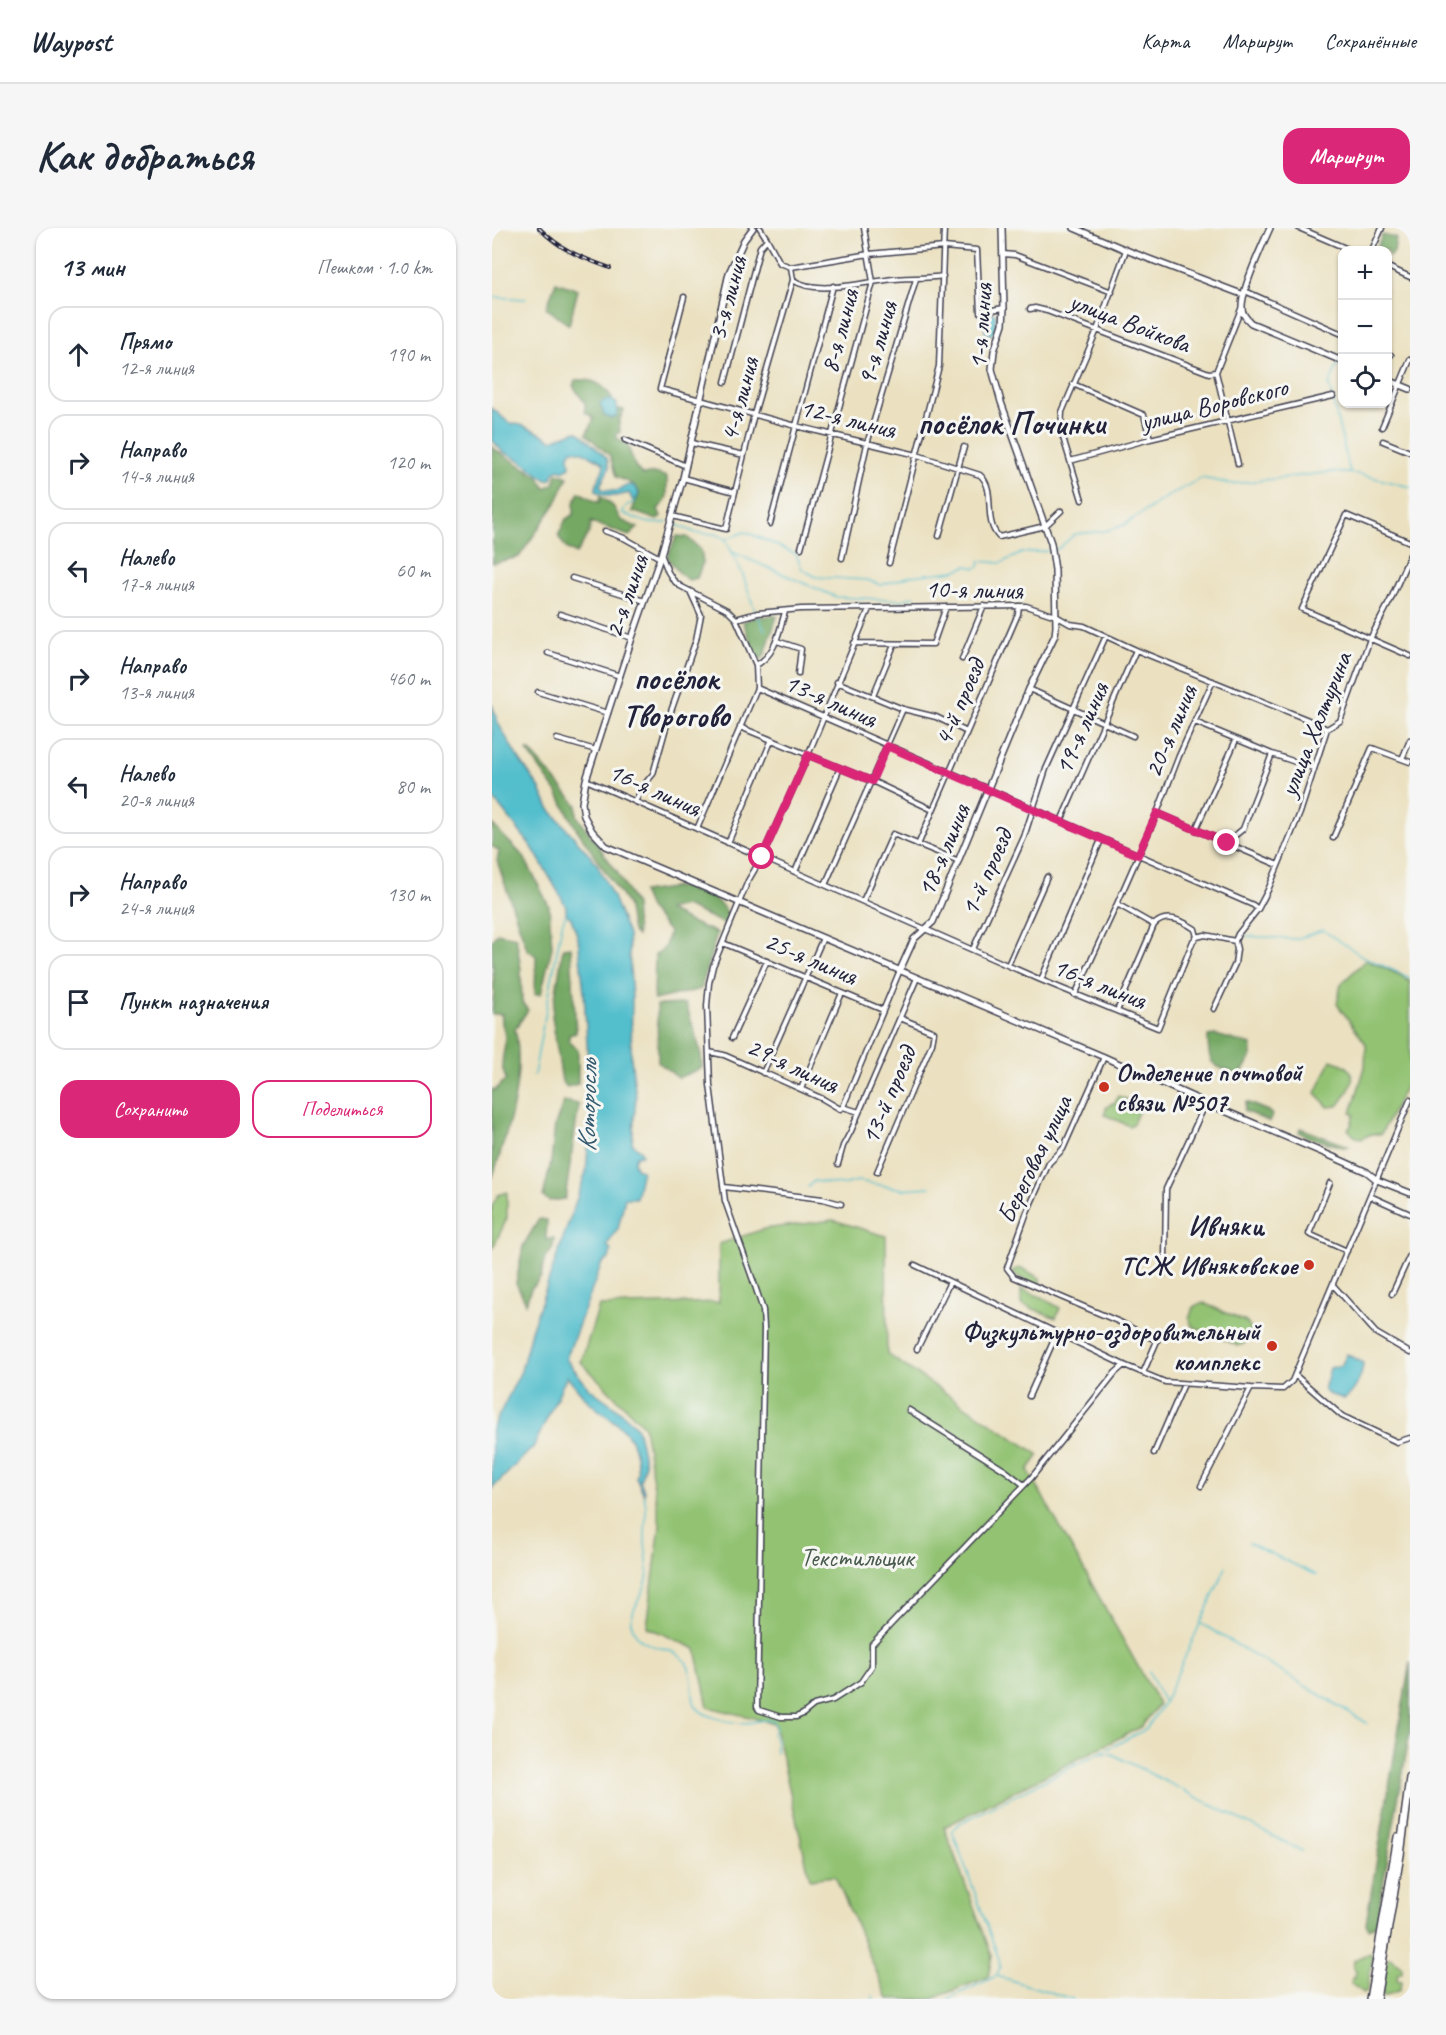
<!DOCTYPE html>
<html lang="ru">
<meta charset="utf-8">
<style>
:root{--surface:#fff;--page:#f6f6f7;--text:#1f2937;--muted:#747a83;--line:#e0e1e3;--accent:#db2777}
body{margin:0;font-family:Caveat,sans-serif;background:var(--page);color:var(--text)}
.controls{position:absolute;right:18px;top:18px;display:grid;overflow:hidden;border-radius:12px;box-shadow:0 2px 4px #0004}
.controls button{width:54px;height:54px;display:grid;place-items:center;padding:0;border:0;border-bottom:2px solid var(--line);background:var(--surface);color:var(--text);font:30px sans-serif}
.stop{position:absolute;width:18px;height:18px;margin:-14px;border:4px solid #db2777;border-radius:50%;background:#fff}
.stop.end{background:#db2777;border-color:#fff;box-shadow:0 2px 6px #0008}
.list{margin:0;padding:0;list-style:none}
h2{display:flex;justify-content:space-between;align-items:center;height:78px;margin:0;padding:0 24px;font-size:26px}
h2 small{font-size:20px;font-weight:400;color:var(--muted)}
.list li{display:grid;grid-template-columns:39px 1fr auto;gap:18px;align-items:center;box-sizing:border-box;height:96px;margin:0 12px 12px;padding:0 12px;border:2px solid var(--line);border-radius:18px}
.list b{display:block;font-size:22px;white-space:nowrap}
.list p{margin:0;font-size:20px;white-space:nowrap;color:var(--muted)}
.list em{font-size:20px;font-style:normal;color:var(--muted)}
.actions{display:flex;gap:12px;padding:18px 24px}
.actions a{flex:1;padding:14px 0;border:2px solid var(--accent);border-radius:18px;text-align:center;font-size:21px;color:var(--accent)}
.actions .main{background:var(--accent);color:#fff}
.icon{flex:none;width:33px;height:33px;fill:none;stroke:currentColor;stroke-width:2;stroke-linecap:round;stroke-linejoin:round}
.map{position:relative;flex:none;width:918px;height:1771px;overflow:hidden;border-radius:18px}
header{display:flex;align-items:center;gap:36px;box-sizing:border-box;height:84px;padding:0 30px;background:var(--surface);border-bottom:2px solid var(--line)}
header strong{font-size:28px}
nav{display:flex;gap:33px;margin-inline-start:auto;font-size:21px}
.intro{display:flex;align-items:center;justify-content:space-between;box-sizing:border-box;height:144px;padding:0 36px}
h1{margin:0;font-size:42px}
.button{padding:15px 27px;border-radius:18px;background:var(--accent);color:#fff;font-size:21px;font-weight:700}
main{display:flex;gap:36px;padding:0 36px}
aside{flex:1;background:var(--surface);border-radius:18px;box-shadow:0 2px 4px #0004}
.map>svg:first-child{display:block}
</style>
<header>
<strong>Waypost</strong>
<nav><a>Карта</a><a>Маршрут</a><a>Сохранённые</a></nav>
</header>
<div class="intro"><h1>Как добраться</h1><a class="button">Маршрут</a></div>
<main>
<aside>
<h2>13 мин<small>Пешком · 1.0 km</small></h2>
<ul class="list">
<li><svg class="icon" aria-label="ahead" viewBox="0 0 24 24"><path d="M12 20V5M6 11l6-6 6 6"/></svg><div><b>Прямо</b><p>12-я линия</p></div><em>190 m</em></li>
<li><svg class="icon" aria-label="right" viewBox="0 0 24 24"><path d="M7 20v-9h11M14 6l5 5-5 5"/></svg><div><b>Направо</b><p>14-я линия</p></div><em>120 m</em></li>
<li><svg class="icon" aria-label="left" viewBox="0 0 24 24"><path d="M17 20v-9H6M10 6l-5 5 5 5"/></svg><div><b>Налево</b><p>17-я линия</p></div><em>60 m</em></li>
<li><svg class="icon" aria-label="right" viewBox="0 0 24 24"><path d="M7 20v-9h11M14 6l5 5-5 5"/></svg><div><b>Направо</b><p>13-я линия</p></div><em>460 m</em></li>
<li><svg class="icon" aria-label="left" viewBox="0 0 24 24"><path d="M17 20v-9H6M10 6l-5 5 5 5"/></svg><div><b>Налево</b><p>20-я линия</p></div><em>80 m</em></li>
<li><svg class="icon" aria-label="right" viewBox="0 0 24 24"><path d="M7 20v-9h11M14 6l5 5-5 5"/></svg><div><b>Направо</b><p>24-я линия</p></div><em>130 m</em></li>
<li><svg class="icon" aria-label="arrive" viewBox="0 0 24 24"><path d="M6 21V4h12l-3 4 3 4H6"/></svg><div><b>Пункт назначения</b></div></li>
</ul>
<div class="actions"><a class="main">Сохранить</a><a>Поделиться</a></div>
</aside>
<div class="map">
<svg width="918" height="1771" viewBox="0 0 918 1771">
<rect width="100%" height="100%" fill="#f6f6f2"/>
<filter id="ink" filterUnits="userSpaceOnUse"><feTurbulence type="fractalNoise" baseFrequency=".0167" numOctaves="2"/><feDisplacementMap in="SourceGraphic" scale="12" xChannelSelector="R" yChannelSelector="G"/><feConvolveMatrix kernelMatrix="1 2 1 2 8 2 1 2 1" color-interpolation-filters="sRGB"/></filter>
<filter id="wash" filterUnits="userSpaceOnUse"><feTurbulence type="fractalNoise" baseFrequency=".008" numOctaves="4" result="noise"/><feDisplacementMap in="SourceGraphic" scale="24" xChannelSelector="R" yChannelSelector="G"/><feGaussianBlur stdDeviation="1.35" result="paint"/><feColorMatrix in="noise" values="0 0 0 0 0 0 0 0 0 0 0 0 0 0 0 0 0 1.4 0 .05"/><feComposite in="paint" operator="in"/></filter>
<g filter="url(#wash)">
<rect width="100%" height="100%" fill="#ebe1c1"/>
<path fill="#92c272" stroke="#5a7256" stroke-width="1.5" d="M874 732 908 747 918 754V850L889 906H879L869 911 862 908 856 901 859 898 862 886 859 885 873 839 874 816 845 776 849 756Z
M839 832C871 840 862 858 846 878L836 879 824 865Z
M626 868 649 877 641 896 637 898 613 887 614 880 620 875 623 876Z
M15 964V990L0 1022V978L6 967Z
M341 992 394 1008 395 1126 547 1227 536 1242 667 1476 649 1499 452 1599 500 1728 496 1749 440 1771H396L343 1648 318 1651 282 1495 216 1479 204 1421 155 1399 168 1297 152 1198 89 1134 107 1078 227 1074V1016L272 1001Z
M529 1040 548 1050 549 1058 541 1056 522 1046 521 1042Z
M529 1061 549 1069 568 1080 564 1090 529 1076Z
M712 1075 754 1094C763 1104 759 1114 746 1118L700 1098 697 1090 702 1078Z
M877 1725 881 1727 875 1763 872 1765 859 1756 860 1749H863L864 1742 861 1741 862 1732Z
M898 1729 910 1739V1745H906L905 1752 909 1753 908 1762 891 1769 890 1767 895 1731Z"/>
<path fill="#75a864" stroke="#4c6550" stroke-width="1.5" d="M890 7 904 10 902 24 898 29 896 27V22H889L885 20Z
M64 54 86 62 77 97 54 80Z
M83 152C100 151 111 155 120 170V172H113L126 185 127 181 132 182 127 193 128 204 124 206 126 211 135 216 144 240 151 247 163 245 175 249V268L172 275 166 281 169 288 165 292 140 283 147 265C141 253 135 254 124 249L118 228 94 206 101 193V189L93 184V175L81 158Z
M0 217 2 221 47 249 53 260 62 256 65 245 76 249 64 275 27 329 1 335Z
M87 264 107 275 108 268 121 278 129 292 146 300 137 308 99 294 97 305 84 326 74 320 66 308 74 291 82 286V275Z
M185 308 195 309 209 322 211 334 205 350 197 352 188 346 175 329Z
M285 388 273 426 270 431 265 430 251 394 262 389Z
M35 523H38L85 577V588L125 644 143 677 145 708 140 703 135 676 84 600 64 563Z
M0 596 32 629 57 678 60 719 49 766H43L44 728 35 721 5 633 7 623 0 618Z
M186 659C211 661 222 667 237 686L233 696 193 678 176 682 196 693 225 705 209 761 162 772 163 727 173 719 177 704 157 680 150 664Z
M5 705 24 709 29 741 30 774 36 782 23 801C34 848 15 907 0 951V861L3 862 14 851C5 831 15 824 13 806 11 798 8 794 10 786H0L2 763 0 713Z
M79 719 84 805 77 807V813L86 822V856L75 859 70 854 60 788 71 720Z
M194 776 209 825 210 840 186 850 166 834 165 777Z
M724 807 760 817 759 830 748 847C720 837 716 839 716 808Z
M72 873 87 876 73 971 57 973 51 969 59 934 63 897Z
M754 874 776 883 780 887 778 894 752 883Z
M808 900 856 918 851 919 815 909 807 904Z
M47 991 55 992 54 1012 62 1010C62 1017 60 1025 53 1029L49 1049 39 1061 34 1075 24 1055 31 1018Z
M918 1434V1504L884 1697 876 1701 874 1695Z"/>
<path fill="#52becc" stroke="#3a7084" stroke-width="1.5" d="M499 85 504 86 503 104 498 107 493 104 492 86Z
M113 172H120L125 176 126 185 124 189 118 190 112 187 108 175Z
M0 180 17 195 29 197 44 203 60 212 84 203 88 205 115 230 117 240 108 258 111 262 125 263 136 257 143 258 147 265 145 271 141 273 137 265C124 268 117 271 104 263 103 252 111 247 112 236 105 230 90 222 80 222L77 227 78 239 71 243 67 241 62 244 60 251 54 252 29 233 11 224 0 212Z
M0 476 6 495 25 528 48 561 57 580 105 636 121 669 136 707 140 771 139 830 144 869 140 915 149 923 150 927 144 928 142 934 144 940 150 942 144 970H133L126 1001 115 1017 119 1022 117 1031 110 1035 74 1131 97 1160 123 1179 141 1195 146 1203 153 1236 148 1253 152 1262V1267L144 1249C147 1244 145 1242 145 1236 142 1198 121 1196 96 1173 89 1166 82 1156 75 1148L42 1218 0 1261V1201L29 1143 39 1103 94 944 99 884 92 765 86 710 79 690 74 686V679L68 667 40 619 0 569Z
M855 1126 871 1135C870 1149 863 1165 852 1171L836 1166 832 1162 838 1140 849 1138Z"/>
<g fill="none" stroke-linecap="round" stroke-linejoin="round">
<path stroke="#52becc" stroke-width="1.5" d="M0 69 34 71
M847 134 837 157 858 244
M143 272V274L134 278 130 285C144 290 159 299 175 294
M180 295 204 305 223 306 234 311 253 304 259 306 304 326 310 341 324 349 375 352 389 357 419 348 462 343 475 338 484 340 488 337 487 333 509 335 530 325 557 323
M234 312 251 347 262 380 273 402
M562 322 566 321 583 306 613 303 632 297 673 270 710 250 740 256 839 244 867 246 918 259
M240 324 344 369 410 372 423 368
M753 708 804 711 831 702 870 728 918 750
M52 794 70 696 74 686
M42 847 51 797
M316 959 322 953 350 957 366 953 411 961 438 959
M152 1268C156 1282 153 1294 153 1308 152 1325 160 1342 153 1358 148 1373 133 1388 143 1405 153 1423 183 1417 194 1434 201 1446 200 1461 202 1474 205 1489 240 1495 254 1495 263 1494 271 1491 281 1492L284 1499 281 1506 284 1514V1525
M757 1315 824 1347
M710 1396 875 1495
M657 1444 671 1473
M608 1525 654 1501 672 1475 734 1339
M505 1748 581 1771
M381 1768V1771
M455 1771 504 1748 508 1740 507 1731 460 1602 468 1595 607 1525 620 1526 810 1623"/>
</g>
</g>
<g filter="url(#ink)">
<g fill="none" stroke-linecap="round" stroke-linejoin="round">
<defs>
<path id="minor" d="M807 0 858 22
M275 11 288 35 299 39 301 52C323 67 368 55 394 52 413 49 432 51 451 48
M880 22 890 0
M511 26 523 27 620 64
M299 39 377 26 452 19 485 22 488 84 512 80
M896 39 918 49
M753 63 850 106
M192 69 168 161 304 198 425 227 488 247C505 262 490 292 507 309L553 298 569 283
M538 81 543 80 555 83 717 145 724 144
M896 126 899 127
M233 154 268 19 275 11 268 0
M581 156 652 187 658 211
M890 199 918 132
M133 212 194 238
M891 213 918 224
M199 215 252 227
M578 233 658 211 841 168
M746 236 724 144 749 81
M191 250 243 264
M590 272 569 203 570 184 605 102 634 22
M180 288 234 301 262 186 301 52
M278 296 341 58
M113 303 132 310 168 330
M447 308 472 219
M918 314 854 287 810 381 918 428
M309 320 381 54 372 0
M169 326 176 344 181 352 188 358 235 382 244 391 266 385 309 381 534 378 564 388 578 396 592 398 644 422 814 491 835 501
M350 330 375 216 424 51
M397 335 447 138 452 0
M80 350 153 373
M377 381 316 527 270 629 256 653 221 738 217 755 215 778 218 857 233 973 263 1058 271 1082 272 1100 265 1479 267 1482 289 1489H304L311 1486 322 1477 341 1472 369 1454 380 1438V1416L540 1249 623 1145 632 1137
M68 386 140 410
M285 413 309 421 306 446
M362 415 441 416 454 379
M56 425 128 448
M470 431 492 378
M264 437C284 427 287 403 293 384
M345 454 411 481 444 489 475 504
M265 460 761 677 766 681 746 706 743 713 745 721 743 736 722 781
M537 461 641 508
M46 464 116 485
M381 468 402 417
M703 494 780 526 821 540
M248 499 380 553 441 582
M65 511 104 522
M910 531 918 512
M94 552 549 752 666 800 701 713 705 709
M143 574 151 558 161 546 177 489 204 412 209 387 198 363
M665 585 786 637
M569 593 644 422
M205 601 265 460 264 437 244 391
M704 601 744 512
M841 610 880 520 918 534
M735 614 751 601 780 526
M236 615 280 511
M426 617 526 386 527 378
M303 644 348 540
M333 657 411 481
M371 673 401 606 467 633
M625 676 662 697C674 684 691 693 703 701L705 709 713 707 743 713
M766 681 776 662 808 585 835 501 848 493 878 411 898 373 918 327
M231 715 391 782
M481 721 532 609 554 541 614 408
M516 737 555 649
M549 752 609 612
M583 767 625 676 665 585 687 528 721 453
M625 783 662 697
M240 810 275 733
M217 824 232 827 331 871 348 881 351 879 367 884
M612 829 571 921 557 935 535 984 515 1040 522 1049 630 1095 665 1113 651 1145
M271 845 331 710
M309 861 350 765
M351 879 408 742
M346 936 351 918 359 903 425 750
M385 944 440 815 442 804 408 790
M838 955 817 1006 855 1023
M232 959 331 971 349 976
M878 968 918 986
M423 1037 632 1137 673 1154 759 1160
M671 1047 673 1032 674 961 714 875
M841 1057 884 1105 918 1125
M900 1066 918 1027
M425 1121 458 1054
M803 1147 850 1188 905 1214 918 1210
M537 1168 565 1105
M417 1182 514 1243 532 1257
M662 1225 692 1156
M709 1258 759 1160 791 1161 800 1153 918 872"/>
<path id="tertiary" d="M261 0 252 12 237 45 191 250 168 330 140 410 94 552 90 575 92 588 100 603 114 618 612 829 714 875 846 931 875 944 885 952 918 965
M582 0 639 24 752 67
M778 0C770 18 749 62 750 80 750 87 755 91 759 95L850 133
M896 152 918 161
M408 742 422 711 441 694 537 461 563 407 564 399 563 342 559 315 509 174 500 141 502 123 511 96 512 80 510 0"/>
<path id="trunk" d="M878 1771 906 1609
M884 1771 908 1627 918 1550"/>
</defs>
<use href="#minor" stroke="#403f4f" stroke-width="7"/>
<use href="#tertiary" stroke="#403f4f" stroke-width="8"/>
<use href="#trunk" stroke="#403f4f" stroke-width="10"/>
<use href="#minor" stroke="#fff" stroke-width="4"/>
<use href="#tertiary" stroke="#fff" stroke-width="5"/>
<use href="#trunk" stroke="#fff" stroke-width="7"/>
<defs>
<path id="rail" d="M47 0C70 23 88 29 118 40"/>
</defs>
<use href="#rail" stroke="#22223b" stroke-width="4"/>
<use href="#rail" stroke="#f6f6f2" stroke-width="1.5" stroke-dasharray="4.5" stroke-linecap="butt"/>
</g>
</g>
<g fill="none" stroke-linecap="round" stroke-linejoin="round" filter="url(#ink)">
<path stroke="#db2777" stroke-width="8" d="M270 629 316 527 380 553 395 518 646 627 665 585 735 615"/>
</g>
<g fill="#c8321e" stroke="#f6f6f2" stroke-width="2">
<circle cx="612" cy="859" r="6"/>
<circle cx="817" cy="1037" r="6"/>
<circle cx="780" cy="1118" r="6"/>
</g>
<g text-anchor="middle" stroke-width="6" stroke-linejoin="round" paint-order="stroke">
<g font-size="26" fill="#22223b" stroke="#f6f6f2">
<text transform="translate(235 70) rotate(-75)" y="9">3-я линия</text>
<text transform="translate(638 94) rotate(21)" y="9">улица Войкова</text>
<text transform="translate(488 98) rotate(-86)" y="9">1-я линия</text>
<text transform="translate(347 103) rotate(-75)" y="9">8-я линия</text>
<text transform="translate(385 115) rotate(-74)" y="9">9-я линия</text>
<text transform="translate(247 171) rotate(-75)" y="9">4-я линия</text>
<text transform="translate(722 176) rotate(-14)" y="9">улица Воровского</text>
<text transform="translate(356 190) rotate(14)" y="9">12-я линия</text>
<text transform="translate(482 361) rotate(1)" y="9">10-я линия</text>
<text transform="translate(134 368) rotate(-71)" y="9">2-я линия</text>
<text transform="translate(339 472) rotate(24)" y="9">13-я линия</text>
<text transform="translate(467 474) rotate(-67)" y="9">4-й проезд</text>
<text transform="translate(823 496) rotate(-68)" y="9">улица Халтурина</text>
<text transform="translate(589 500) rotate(-66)" y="9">19-я линия</text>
<text transform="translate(678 503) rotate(-67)" y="9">20-я линия</text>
<text transform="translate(163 561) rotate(24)" y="9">16-я линия</text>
<text transform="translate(451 622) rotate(-67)" y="9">18-я линия</text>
<text transform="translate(494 644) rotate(-66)" y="9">1-й проезд</text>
<text transform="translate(319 730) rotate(23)" y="9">25-я линия</text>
<text transform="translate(608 755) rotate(22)" y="9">16-я линия</text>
<text transform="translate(301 837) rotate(25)" y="9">29-я линия</text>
<text transform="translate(396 867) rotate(-67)" y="9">13-й проезд</text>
<text transform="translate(542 931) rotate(-64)" y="9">Береговая улица</text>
</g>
<g font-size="26" font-weight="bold" fill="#22223b" stroke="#f6f6f2" text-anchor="end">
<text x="624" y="853" text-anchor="start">Отделение почтовой<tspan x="624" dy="30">связи №507</tspan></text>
<text x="805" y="1046">ТСЖ Ивняковское</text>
<text x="768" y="1112">Физкультурно-оздоровительный<tspan x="768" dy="30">комплекс</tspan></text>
</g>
<g font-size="26" fill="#495a4e" stroke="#f6f6f2">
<text x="365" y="1338">Текстильщик</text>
</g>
<g font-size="27" font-style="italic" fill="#33596e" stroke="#f6f6f2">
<text transform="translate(95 878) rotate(-89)" y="9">Которосль</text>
</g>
<g font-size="28" font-weight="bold" fill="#22223b" stroke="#f6f6f2">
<text x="734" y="1007">Ивняки</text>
</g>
<g font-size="32" font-weight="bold" fill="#22223b" stroke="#f6f6f2">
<text x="519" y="206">посёлок Починки</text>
<text x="184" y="461">посёлок<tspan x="184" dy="37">Творогово</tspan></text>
</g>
</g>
</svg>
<div class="controls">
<button>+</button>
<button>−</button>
<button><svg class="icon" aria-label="locate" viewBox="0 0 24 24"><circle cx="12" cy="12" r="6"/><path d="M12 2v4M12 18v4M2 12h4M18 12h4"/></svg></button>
</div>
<div class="stop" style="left:270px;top:629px"></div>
<div class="stop end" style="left:735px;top:615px"></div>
</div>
</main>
